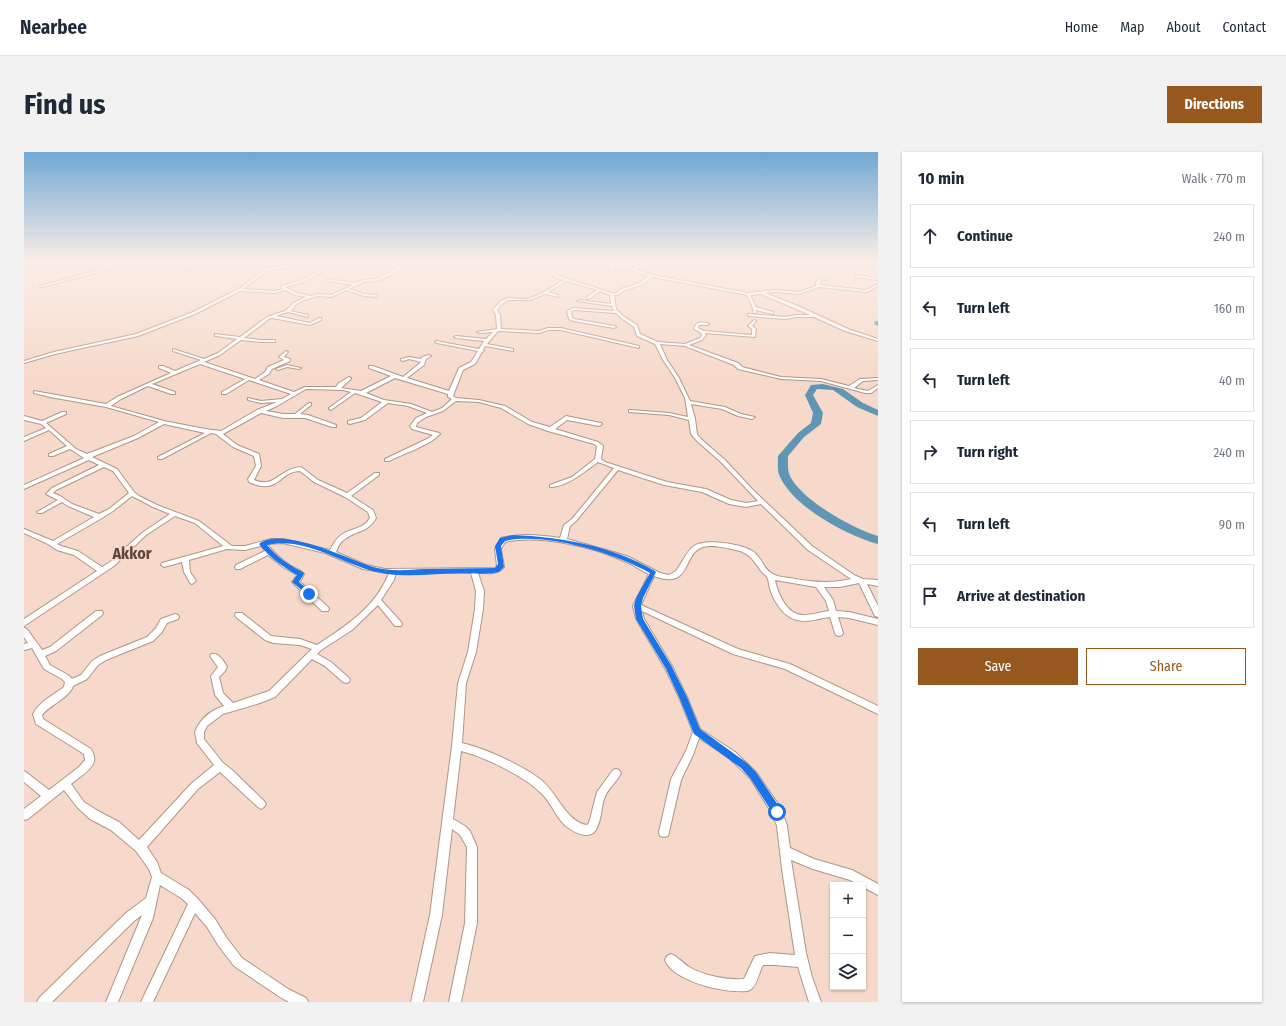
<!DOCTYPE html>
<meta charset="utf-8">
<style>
:root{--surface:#fff;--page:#f2f2f3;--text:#1f2937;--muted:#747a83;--line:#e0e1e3;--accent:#97581f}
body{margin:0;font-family:"Fira Sans Condensed",sans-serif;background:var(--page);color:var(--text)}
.controls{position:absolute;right:12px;bottom:12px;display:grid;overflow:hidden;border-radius:0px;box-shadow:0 1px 3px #0004}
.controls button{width:36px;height:36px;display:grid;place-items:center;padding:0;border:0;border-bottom:1px solid var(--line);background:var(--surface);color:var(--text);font:20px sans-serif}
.stop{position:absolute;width:12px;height:12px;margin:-9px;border:3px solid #1a73e8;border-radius:50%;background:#fff}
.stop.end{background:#1a73e8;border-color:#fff;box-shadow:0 1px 4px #0008}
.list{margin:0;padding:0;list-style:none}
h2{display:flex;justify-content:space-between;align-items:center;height:52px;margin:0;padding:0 16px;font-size:17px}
h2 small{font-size:13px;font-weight:400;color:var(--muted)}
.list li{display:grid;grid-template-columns:26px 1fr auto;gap:12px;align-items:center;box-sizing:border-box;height:64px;margin:0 8px 8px;padding:0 8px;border:1px solid var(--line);border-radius:0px}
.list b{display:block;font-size:15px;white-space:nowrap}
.list em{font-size:13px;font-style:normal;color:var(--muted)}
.actions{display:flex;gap:8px;padding:12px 16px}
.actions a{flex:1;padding:9px 0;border:1px solid var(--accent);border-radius:0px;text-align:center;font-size:14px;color:var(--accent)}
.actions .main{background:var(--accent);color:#fff}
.icon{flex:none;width:22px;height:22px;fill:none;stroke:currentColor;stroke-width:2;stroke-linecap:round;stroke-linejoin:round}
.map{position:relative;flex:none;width:854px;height:850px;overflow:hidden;border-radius:0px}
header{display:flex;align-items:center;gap:24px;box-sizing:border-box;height:56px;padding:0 20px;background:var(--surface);border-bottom:1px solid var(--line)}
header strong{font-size:19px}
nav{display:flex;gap:22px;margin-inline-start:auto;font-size:14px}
.intro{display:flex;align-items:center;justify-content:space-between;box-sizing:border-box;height:96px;padding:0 24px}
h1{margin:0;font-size:28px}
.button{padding:10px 18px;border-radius:0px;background:var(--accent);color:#fff;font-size:14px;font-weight:700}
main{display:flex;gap:24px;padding:0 24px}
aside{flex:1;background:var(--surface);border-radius:0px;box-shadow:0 1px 3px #0004}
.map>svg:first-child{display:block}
</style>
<header>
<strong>Nearbee</strong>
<nav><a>Home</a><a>Map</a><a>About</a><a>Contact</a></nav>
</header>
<div class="intro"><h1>Find us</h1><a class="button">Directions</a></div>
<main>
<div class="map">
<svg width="854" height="850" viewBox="0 0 854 850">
<rect width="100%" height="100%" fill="#f6d9ca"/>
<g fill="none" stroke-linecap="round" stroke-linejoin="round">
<path fill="#6095b5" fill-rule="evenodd" d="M851 169H854V174L850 172Z
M799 232 819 237 839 251 854 258V264L833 255 809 238 793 237 789 243 799 261 797 272 780 285 764 304C764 311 763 319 767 326 780 349 829 377 854 384V392C823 384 770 355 756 325 753 319 754 311 754 304L774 281 787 271 789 261 781 243 787 233Z"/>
<defs>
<path id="minor" d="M23 109H27L25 110 35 114 32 115 20 110Z
M77 109H82L70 113 68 112Z
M128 109H132L117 115 91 116 18 135 16 134 91 114 117 113Z
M140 109H144L164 118 161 119Z
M273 109 277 110 273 114 243 119 219 137 251 139 259 137 257 136V134L275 129 318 109H321L277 131 261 135 273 141 286 144 294 142 307 143 329 133 304 129 303 127 332 131 339 128 351 127 365 121 378 113 362 109 381 111 384 109H388L367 123 353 129 340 130 325 137 340 142 353 143V145L340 144 322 138 307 145 294 144 280 148 271 153 269 157 266 159 284 163V165L264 160 252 164 286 171 295 166H297V168L286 173 248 166 245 167 220 186 236 188H251V190H236L217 188 196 203 180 210 231 227 241 220 244 215 260 208 255 205 262 199 264 200 260 205 266 207V209L248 217 245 222 235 228 270 240 281 235H312L315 231 325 225 327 226V227L317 236 337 239 367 224 345 216V214H349L379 225 396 211 397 210 385 207 379 209 377 208V207L385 205 397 207 398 205 405 203 407 204 402 207 400 213 383 226 425 239 435 216 447 210 454 199 413 191 411 190 412 189 455 197 460 189 432 186 430 185 432 184 462 187 469 180 455 181 453 180 473 177 472 163 469 158C484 138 487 150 506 146 518 143 529 134 540 128L529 124 527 118 523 116 474 110 473 109 525 114 529 116 531 122 538 125 588 141H592L597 137 615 131 625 124 608 119 591 115 588 118 593 120 592 122 584 118 588 115 562 109 590 113 595 110 597 111 593 114 609 117 623 109H626L612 118 629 123 724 141 751 138 775 140 792 134V130L796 125 803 127 801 128 797 127 796 133 842 138 854 132V134L843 140 795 135 775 142 751 140 741 141 774 154 824 177 854 187V189L821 179 790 165H772L761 167 724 164V162H725L761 165 772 163H786L737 142 726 143 732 155 749 160V162L732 158V161H730L728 154 723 143 629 125 617 133 599 139 594 143H590L592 157 599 164 613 173 616 182 634 190 661 192 676 186 678 183 677 181 670 177C672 169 677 170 684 171L685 172 683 173H675L674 176 680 179 728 183V177L724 174 730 168 732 169 728 174 732 177 731 185 681 181 682 183 678 188 665 193 714 211 718 215 757 225 797 227 825 234 836 227 854 226V228L839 229 830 236 844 239 854 233V236L847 241H841L797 229 757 227 714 217 710 213 661 194 636 192 643 208 655 226 666 249 701 255 717 262 731 265 728 267 714 264 698 257 667 252 671 267 673 282 677 287 701 308 729 338 788 394 830 423 839 427 854 428V434L843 432 854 454V465L851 464 850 462 835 431 816 435H800L809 448 812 459 825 460 854 467V473L825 466 814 465 819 481 818 483 815 484 812 483 811 481 806 465C796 466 784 471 773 468 759 465 750 449 746 437 745 434 745 428 743 425 742 423 739 422 737 419 730 409 726 401 712 398 703 396 689 392 679 395 657 402 669 438 630 424L617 453 714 497 766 512 854 554V562L761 517 709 502 618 459 620 467 648 514 663 545 676 577 711 600 732 620 757 656 763 674 766 696 790 707 828 718 854 732V743L839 735V733H835L826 728 789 717 767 708 782 801 788 825 797 850H785L774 815 751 813H739C735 820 733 834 726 838 722 840 715 839 710 839 691 838 649 828 641 808L643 804 647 802C654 805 659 811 665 815 680 824 703 828 720 827L731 804 746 801 771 803 758 717 753 674 749 663 726 626 705 606 675 586 669 603 657 628 645 680 644 684 640 685 636 684 635 680 647 627 662 599 669 580 655 545 642 518 612 467 609 454 625 422C616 418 609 412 600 409 569 395 515 382 481 390L477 397 480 415C474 423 463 421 454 421L460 439 459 457 452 500 442 531 438 591C463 597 495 612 516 627 533 640 542 670 563 673L565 671 573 640 589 618 592 617 595 618 597 621C593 630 583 637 580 647 577 656 577 675 569 681 563 686 552 681 546 677 534 670 529 654 520 644 503 625 461 605 437 599L429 667 441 674 446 679 453 695V771L437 850H425L441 771 443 695 436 683 428 677 418 763 399 850H387L406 763 428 594 434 531 444 500 451 457 452 439 447 421H372L370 428 357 448 377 470 378 472 377 474H371L354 453 328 478 297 498 293 502 307 510 325 526 326 528 325 530 322 531 319 530 301 514 288 507 251 545 236 551 199 562 183 574 180 580V587L199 611 207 617 240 649 242 652 240 655 237 657 234 655 196 620 174 637 123 695 133 710 137 721 165 738 174 747 191 767 202 785 218 806 264 837 282 846 284 850H265L256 845 210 814 194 793 183 775 171 761 129 850H117L164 752 157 746 136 733 129 766 94 850H82L118 763 110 769 28 850H13L15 846 102 761 122 746 128 725 125 717 112 699 87 678 66 667 54 656 40 638 4 667 0 668V657L17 644 0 630V619L3 621 25 638 55 615 61 608 60 602 12 572 9 562C15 550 29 543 40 535L41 530 38 527 20 517 8 496 0 498V492L4 491 0 485V476L3 477 18 498 26 495 72 459H78L79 461 78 463 32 499 21 504 26 513 44 523 48 527 57 523 68 509 76 504 123 485 132 476 137 467 151 462 154 463 155 465 154 467 143 471 138 480 129 489 82 508 74 513 63 527 49 534C47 544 25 554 18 563L19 567 67 597C69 600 71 606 70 609 69 617 53 627 47 632L60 650 74 659 95 670 115 688 168 631 190 613 173 591 171 580C176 567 187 558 200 554L191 543 187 524 194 515 186 504 187 502C194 500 200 509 203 515L201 519 195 525 199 541 209 551 245 539 288 497 276 493 249 491 241 488 212 465 211 463 212 461H218L247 484 276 487 293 493C322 474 352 455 365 421L339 417 301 401 259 391 243 392C250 401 258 408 267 414 271 416 277 418 280 422L276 430 304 455 305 457 304 459H298L270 432 268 430 273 423 259 415 244 403 216 417H212L211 415 212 413 241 399 237 394 221 398 203 397 165 408 166 420 172 429 168 432 166 431 160 420 158 410 140 415 137 413 138 411 199 394 171 371 151 364 122 383 90 414 0 474V467L73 419 50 403 33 398 24 392 0 381V377L29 389 70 365 44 354 38 350 18 361H14L13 360 34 348 22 342 28 336 75 313 65 308 0 337V333L60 306 46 297 29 304H25V302L43 294 25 278 0 289V285L22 276 17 272 0 268V264L18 269 38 260H42V262L22 271 52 297 63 302 110 284 135 270 82 255 26 245 10 241V239L82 252 93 245 147 221 135 216V214H139L151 219 177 208 149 199V197L180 207 194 201 213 187 192 184H191V182L216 185 243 165 261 159 266 155 269 151 282 145 271 143 261 138 251 141 216 139 171 162 114 184 31 202 0 211V209L30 200 112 182 169 160 218 135 241 117 271 112 273 110ZM543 129 573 138 563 145V147H565L576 139 586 143 587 152 555 148 553 149 588 154 590 159 549 156 543 159 545 167 549 169 590 176 592 175 591 174 550 167 548 166 547 159 550 158 592 161 597 166 610 175 613 184 631 192 639 208 651 226 661 246 664 265 645 261 607 258H605V260L645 263 665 268 667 282 673 289 697 310 734 349 722 351 707 348 682 337 643 330 581 310 577 307 579 294 574 290 531 277 543 268 575 274 578 272 577 271 542 264 526 275 508 270 481 254 455 248 432 246 429 244 439 218 451 212 458 200 460 199 459 198 461 194 489 199V197L463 192 474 179 515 181 524 178H537L615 196V194L537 176H524L515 179 477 177 476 163 473 158 477 153 484 148H506L521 142 534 145V143L524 140ZM176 212 221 227 198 240V242H202L225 228 267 242 258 247 237 249 224 246V248L237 251 253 250 233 258 197 279 181 277 140 269 87 254 97 247 124 234 147 242H151V240L128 232ZM371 226 424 242V245L428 247 418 256 408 260 387 252 360 248 342 241ZM282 237 319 238 327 240 305 256V257L307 258 331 241 358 250 337 266 324 269V271L326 272 341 268 364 251 384 254 403 261 392 266 386 274 388 277 409 283 403 287 361 307V309H365C379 302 406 293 416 282L415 281 392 275 393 271 402 265 419 259 432 249 455 250 477 256 504 272 524 279 570 292 573 294 571 307 548 325 526 333V335C541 336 562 319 574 310L590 316 548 367 540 373 536 386C516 383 497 381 477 386L471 397 473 414 471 416 361 417 342 413 312 400C314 395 316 390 321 387 333 378 344 381 352 366L349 358 327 344 355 323V321H351L323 341 294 328 277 315C256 316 251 337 230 328L237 314 235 302 213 293 199 282 237 261 259 266H281L308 275H312V273L284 263 276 262 287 253V251H285L271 262H259L242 259 253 254ZM140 272 181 281 134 305V307H138L187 281 192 282 209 295 230 304 232 314 224 327 225 330C255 344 255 319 276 319L290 330 321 345 344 360 346 366C339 378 325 376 316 384 311 388 309 393 306 398L259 387H247L221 394H208L175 369 133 353 115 344 110 340 93 317 68 305 114 286ZM80 315 89 319 105 341 85 357 75 362 48 352 36 344 29 341 32 338ZM594 318 640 333 678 340 705 352 722 355 737 352 784 398 827 427C807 432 786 430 766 426 760 425 754 425 749 422 740 418 738 407 731 401 721 392 681 386 670 394 662 400 658 411 652 419L645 423 636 421 605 405 593 401 543 387 546 374 552 369ZM108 344 129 355 146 362 118 381 86 410 78 415 54 399 37 394 33 392 78 366 89 359ZM751 428 792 435 802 449 805 459C796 460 788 463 779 463 763 463 754 442 751 428Z
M294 109H298L288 114 285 113Z
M346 109H350L337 115 334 114Z
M832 123 854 126V128L831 125Z
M263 213 277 216 275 217 263 215 254 218 252 217Z"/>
</defs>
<use href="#minor" stroke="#b09587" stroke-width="2"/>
<use href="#minor" fill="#fff" fill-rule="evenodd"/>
</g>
<linearGradient id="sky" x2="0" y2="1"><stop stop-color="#71a8d4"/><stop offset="0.48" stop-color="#fbeee7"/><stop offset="1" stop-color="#fbeee7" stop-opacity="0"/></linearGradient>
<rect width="854" height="228" fill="url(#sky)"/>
<path fill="#1a73e8" d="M489 383C539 385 588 394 631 419L632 420 619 446 617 454 619 467 647 513 663 545 676 577 723 611 732 620 756 656 758 660 756 663 753 664 750 663 726 626 717 616 670 582 655 545 642 517 612 467 610 454 612 446 626 421C590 401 521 380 481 389L477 394 480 415 475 420C463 423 448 421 436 421 407 422 373 427 345 418 312 408 278 385 243 393 253 405 266 414 279 420L280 422 275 430 287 440 288 442 285 444 268 430 273 423C259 415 245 405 235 392 257 374 322 406 346 414 364 420 383 418 401 417 424 417 448 416 471 416L474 412 471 394 476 386Z"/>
<g text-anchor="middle" stroke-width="3.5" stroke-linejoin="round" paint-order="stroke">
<g font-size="16" font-weight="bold" fill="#5e463a" stroke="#f6d9ca">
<text x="108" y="407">Akkor</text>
</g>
</g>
</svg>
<div class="controls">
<button>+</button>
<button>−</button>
<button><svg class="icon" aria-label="layers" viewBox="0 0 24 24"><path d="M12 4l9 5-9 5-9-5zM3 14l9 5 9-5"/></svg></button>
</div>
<div class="stop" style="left:753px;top:660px"></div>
<div class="stop end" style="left:285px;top:442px"></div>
</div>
<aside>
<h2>10 min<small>Walk · 770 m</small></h2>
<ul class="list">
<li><svg class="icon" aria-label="ahead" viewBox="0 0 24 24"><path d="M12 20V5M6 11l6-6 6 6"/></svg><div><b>Continue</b></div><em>240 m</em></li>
<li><svg class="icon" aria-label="left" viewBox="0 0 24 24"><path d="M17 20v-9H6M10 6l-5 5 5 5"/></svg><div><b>Turn left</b></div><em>160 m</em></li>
<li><svg class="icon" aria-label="left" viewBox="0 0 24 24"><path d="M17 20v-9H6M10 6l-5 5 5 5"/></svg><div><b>Turn left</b></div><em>40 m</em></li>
<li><svg class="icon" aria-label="right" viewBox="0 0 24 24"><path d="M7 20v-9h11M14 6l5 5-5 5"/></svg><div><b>Turn right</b></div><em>240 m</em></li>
<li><svg class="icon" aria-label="left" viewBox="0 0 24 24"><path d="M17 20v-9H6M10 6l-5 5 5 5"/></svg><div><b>Turn left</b></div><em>90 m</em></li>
<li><svg class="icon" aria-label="arrive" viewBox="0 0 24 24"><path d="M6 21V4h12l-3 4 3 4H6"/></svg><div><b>Arrive at destination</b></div></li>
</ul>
<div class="actions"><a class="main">Save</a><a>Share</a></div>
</aside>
</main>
